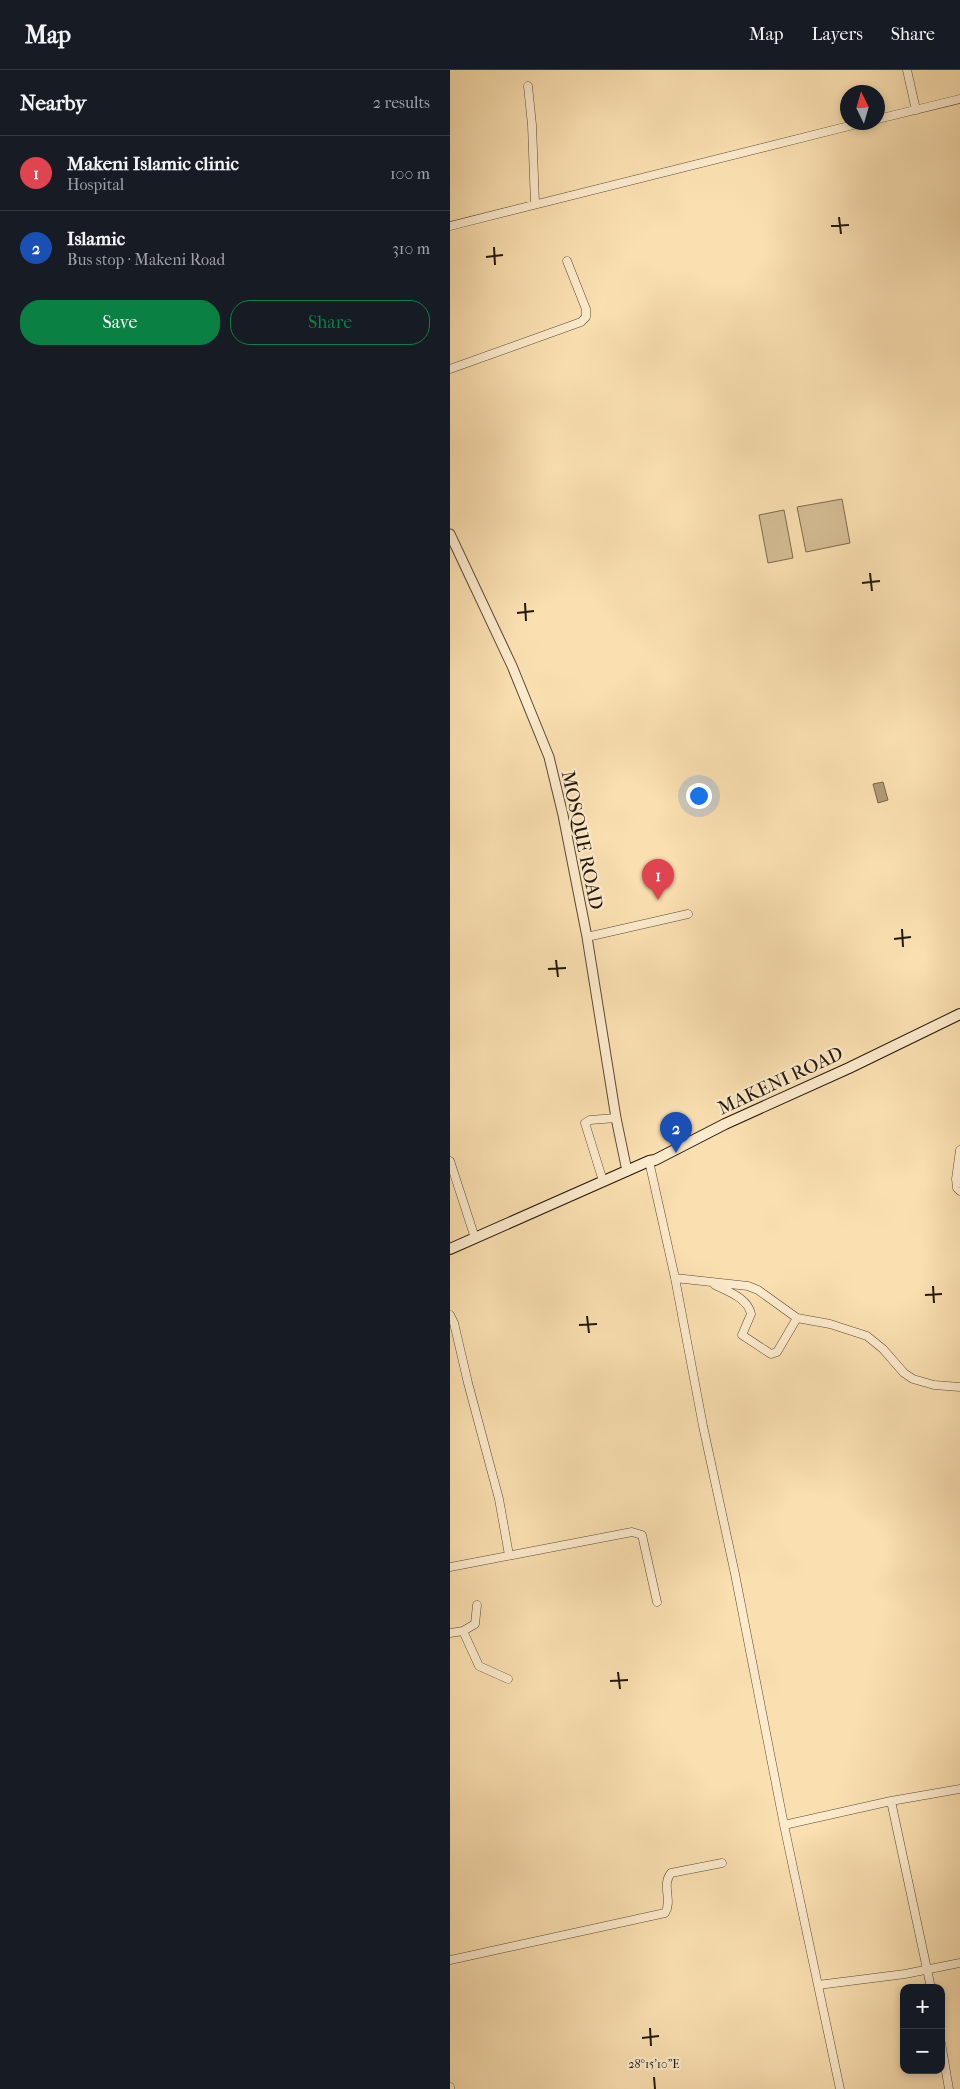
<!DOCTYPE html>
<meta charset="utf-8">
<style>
:root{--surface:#171b24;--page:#242831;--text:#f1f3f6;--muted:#9ea1a6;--line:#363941;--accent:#0b8043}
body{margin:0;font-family:"IM FELL French Canon",serif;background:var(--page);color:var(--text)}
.controls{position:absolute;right:15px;bottom:15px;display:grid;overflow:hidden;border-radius:10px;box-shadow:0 2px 8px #0003}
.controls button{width:45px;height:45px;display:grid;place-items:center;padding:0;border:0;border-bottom:1px solid var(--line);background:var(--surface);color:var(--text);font:25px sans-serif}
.compass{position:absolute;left:390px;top:15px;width:45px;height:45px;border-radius:50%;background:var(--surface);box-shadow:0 2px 8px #0003;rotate:355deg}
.you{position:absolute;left:248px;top:725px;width:18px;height:18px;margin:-12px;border:4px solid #fff;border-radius:50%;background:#1a73e8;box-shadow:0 0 0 8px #1a73e833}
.badge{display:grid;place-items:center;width:32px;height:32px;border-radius:50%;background:var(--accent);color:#fff;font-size:16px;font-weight:700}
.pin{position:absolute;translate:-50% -41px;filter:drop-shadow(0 1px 2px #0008)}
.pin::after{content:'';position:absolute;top:26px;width:18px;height:15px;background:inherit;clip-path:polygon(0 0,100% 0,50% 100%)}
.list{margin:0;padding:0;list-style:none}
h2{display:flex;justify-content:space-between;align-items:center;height:65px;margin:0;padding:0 20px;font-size:21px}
h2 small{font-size:16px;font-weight:400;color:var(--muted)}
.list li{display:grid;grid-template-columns:32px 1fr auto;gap:15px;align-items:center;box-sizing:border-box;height:75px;padding:0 20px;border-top:1px solid var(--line)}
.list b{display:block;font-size:19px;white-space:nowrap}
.list p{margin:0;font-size:16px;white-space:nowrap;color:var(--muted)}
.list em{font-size:16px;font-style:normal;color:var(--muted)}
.actions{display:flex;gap:10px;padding:15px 20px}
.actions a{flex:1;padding:11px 0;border:1px solid var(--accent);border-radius:20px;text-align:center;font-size:18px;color:var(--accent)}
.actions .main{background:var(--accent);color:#fff}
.map{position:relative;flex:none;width:510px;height:2019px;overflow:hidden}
header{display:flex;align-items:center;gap:30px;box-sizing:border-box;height:70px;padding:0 25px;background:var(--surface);border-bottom:1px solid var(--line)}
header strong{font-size:24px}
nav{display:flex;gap:28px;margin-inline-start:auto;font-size:18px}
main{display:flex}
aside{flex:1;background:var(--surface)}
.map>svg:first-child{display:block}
</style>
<header>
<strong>Map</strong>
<nav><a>Map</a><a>Layers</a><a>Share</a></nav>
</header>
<main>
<aside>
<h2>Nearby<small>2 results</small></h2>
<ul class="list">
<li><span class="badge" style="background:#e0444e">1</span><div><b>Makeni Islamic clinic</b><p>Hospital</p></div><em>100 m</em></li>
<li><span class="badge" style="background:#1a4fb4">2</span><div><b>Islamic</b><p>Bus stop · Makeni Road</p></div><em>310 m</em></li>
</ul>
<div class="actions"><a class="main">Save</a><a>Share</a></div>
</aside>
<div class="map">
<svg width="510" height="2019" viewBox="0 0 510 2019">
<rect width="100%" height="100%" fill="#fadfb0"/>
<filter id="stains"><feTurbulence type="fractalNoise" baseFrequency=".004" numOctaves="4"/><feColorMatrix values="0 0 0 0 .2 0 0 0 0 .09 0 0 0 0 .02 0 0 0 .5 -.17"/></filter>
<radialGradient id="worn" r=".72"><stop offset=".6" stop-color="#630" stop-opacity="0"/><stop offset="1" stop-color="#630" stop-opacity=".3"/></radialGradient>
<path fill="#d5bd94" stroke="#7c6a4e" d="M392 429 400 473 356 482 347 437Z
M334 440 343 488 318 493 309 445Z"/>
<path fill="#b19b77" stroke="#78664b" d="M433 712 438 730 428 733 423 714Z"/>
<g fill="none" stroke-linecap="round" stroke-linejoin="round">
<defs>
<path id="minor" d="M457 0 466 40
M78 16 82 55 85 134
M428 49 510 29
M0 156 415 52
M0 299 131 252 136 247V239L117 191
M137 867 238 844
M510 1080 506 1109 507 1118 510 1121
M0 1091 25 1168
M199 1091 225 1208 253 1356 285 1504 334 1755 390 2019
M153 1111 135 1053 140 1050 166 1048
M225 1208 298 1216 308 1220 347 1248 380 1254 417 1266 433 1279 454 1303 463 1309 484 1315 510 1317
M265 1215C277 1221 298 1228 301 1244L292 1265 321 1284 327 1282 347 1248
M0 1245 4 1253 18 1313 49 1429 59 1485
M0 1497 182 1462 192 1465 207 1532
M13 1561 29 1596 58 1609
M0 1563 13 1561 25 1554 27 1535
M334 1755 441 1731
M0 1890 215 1843C223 1831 211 1815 221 1803L272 1793
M368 1915 455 1904 510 1893
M481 1918 441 1731 510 1719
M491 1973 499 2019
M0 2017V2019"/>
<path id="tertiary" d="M0 464 62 596 99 687 113 745 137 867 166 1048 177 1101"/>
<path id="secondary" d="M0 1179 199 1091 205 1090 275 1054 399 998 510 944"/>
</defs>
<use href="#minor" stroke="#584933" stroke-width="9"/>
<use href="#tertiary" stroke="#584933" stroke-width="11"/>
<use href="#secondary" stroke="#221709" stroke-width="12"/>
<use href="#minor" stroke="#fceacc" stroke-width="8"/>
<use href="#tertiary" stroke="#fceacc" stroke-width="9"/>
<use href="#secondary" stroke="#fceacc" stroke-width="10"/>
</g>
<path fill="none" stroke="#221709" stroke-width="2" d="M389 147 391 164M381 156 399 155M44 177 45 195M36 187 53 185M420 503 422 521M412 513 430 511M75 533 76 551M67 543 84 541M452 859 453 877M444 869 461 867M106 890 108 907M98 899 116 898M483 1216 484 1233M475 1225 492 1224M137 1246 139 1263M129 1255 147 1254M168 1602 170 1619M160 1611 178 1610M200 1958 201 1976M192 1968 209 1966M204 2007 205 2019"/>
<g text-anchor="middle" stroke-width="4.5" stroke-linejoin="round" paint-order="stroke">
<g font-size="19" fill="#221709" stroke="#fceacc">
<text transform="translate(133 770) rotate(78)" y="7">MOSQUE ROAD</text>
<text transform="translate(330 1010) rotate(-25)" y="7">MAKENI ROAD</text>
</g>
</g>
<g font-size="12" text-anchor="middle" fill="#221709" stroke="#fceacc" stroke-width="4.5" stroke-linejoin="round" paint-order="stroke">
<text x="204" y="1998">28°15'10"E</text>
</g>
<rect width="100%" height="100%" filter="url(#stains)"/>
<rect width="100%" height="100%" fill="url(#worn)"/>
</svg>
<div class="controls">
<button>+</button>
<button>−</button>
</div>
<svg class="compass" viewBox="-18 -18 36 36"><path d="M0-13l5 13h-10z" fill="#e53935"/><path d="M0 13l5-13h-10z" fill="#9ea1a6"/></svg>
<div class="you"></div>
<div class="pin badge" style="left:208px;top:830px;background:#e0444e">1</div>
<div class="pin badge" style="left:226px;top:1083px;background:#1a4fb4">2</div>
</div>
</main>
